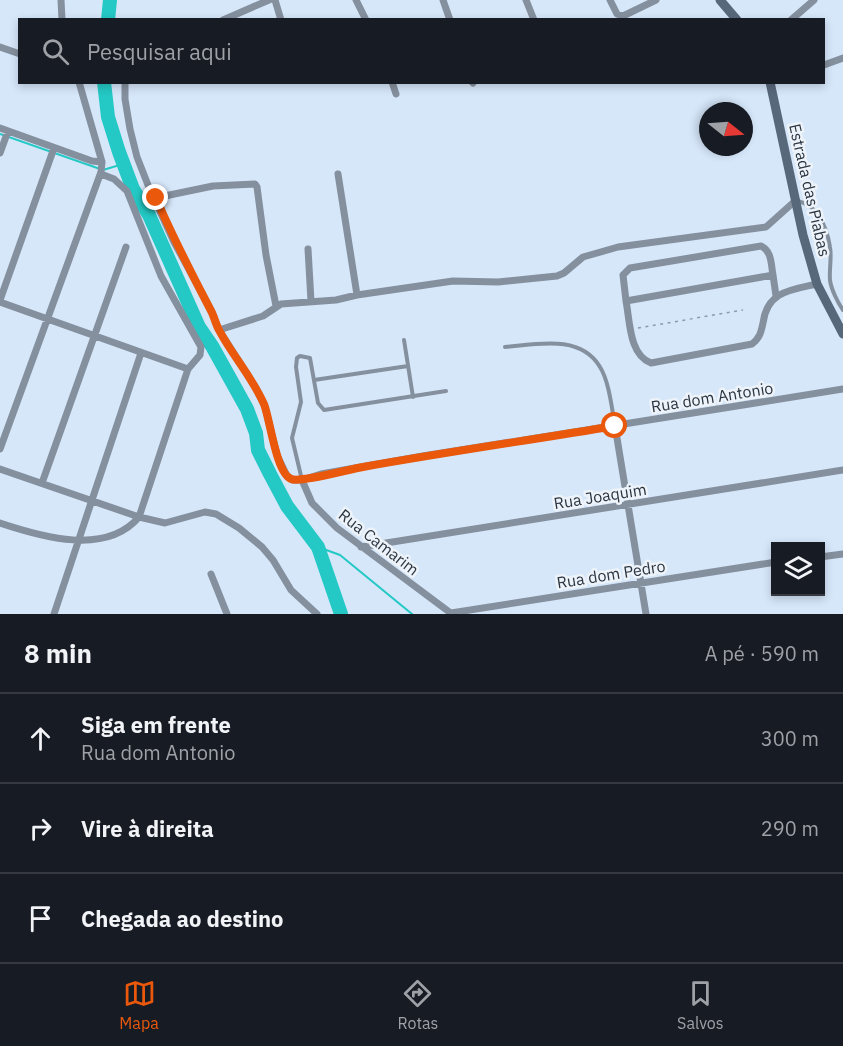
<!DOCTYPE html>
<html lang="pt">
<meta charset="utf-8">
<style>
:root{--surface:#171b24;--page:#242831;--text:#f1f3f6;--muted:#9ea1a6;--line:#363941;--accent:#ea580c}
body{margin:0;font-family:"IBM Plex Sans",sans-serif;background:var(--page);color:var(--text)}
.controls{position:absolute;right:18px;bottom:18px;display:grid;overflow:hidden;border-radius:0px;box-shadow:0 3px 9px #0003}
.controls button{width:54px;height:54px;display:grid;place-items:center;padding:0;border:0;border-bottom:2px solid var(--line);background:var(--surface);color:var(--text);font:30px sans-serif}
.compass{position:absolute;left:699px;top:102px;width:54px;height:54px;border-radius:50%;background:var(--surface);box-shadow:0 3px 9px #0003;rotate:107deg}
.stop{position:absolute;width:18px;height:18px;margin:-14px;border:4px solid #ea580c;border-radius:50%;background:#fff}
.stop.end{background:#ea580c;border-color:#fff;box-shadow:0 2px 6px #0008}
.list{margin:0;padding:0;list-style:none}
h2{display:flex;justify-content:space-between;align-items:center;height:78px;margin:0;padding:0 24px;font-size:26px}
h2 small{font-size:20px;font-weight:400;color:var(--muted)}
.list li{display:grid;grid-template-columns:39px 1fr auto;gap:18px;align-items:center;box-sizing:border-box;height:90px;padding:0 24px;border-top:2px solid var(--line)}
.list b{display:block;font-size:22px;white-space:nowrap}
.list p{margin:0;font-size:20px;white-space:nowrap;color:var(--muted)}
.list em{font-size:20px;font-style:normal;color:var(--muted)}
.icon{flex:none;width:33px;height:33px;fill:none;stroke:currentColor;stroke-width:2;stroke-linecap:round;stroke-linejoin:round}
.map{position:relative;flex:none;width:843px;height:614px;overflow:hidden}
.search{position:absolute;background:var(--surface);box-shadow:0 3px 9px #0003;left:18px;right:18px;top:18px;height:66px;display:flex;align-items:center;gap:15px;box-sizing:border-box;padding:0 21px;border-radius:0px;color:var(--muted);font-size:22px}
.sheet{height:348px;background:var(--surface)}
nav{display:flex;justify-content:space-around;align-items:center;box-sizing:border-box;height:84px;border-top:2px solid var(--line);background:var(--surface);font-size:16px;color:var(--muted)}
nav a{display:grid;justify-items:center;gap:3px}
nav .on{color:var(--accent)}
.map>svg:first-child{display:block}
</style>
<div class="map">
<svg width="843" height="614" viewBox="0 0 843 614">
<rect width="100%" height="100%" fill="#d6e7fa"/>
<g fill="none" stroke-linecap="round" stroke-linejoin="round">
<path stroke="#24c8c4" stroke-width="2" d="M0 134 103 170 123 164
M318 547 340 555 412 614"/>
<path stroke="#24c8c4" stroke-width="14" d="M108 20 110 0
M104 82 108 117 119 152 133 189 149 215 199 327 212 346 247 409 256 433 258 450 270 474 287 506 318 547 341 614"/>
<path stroke="#8c9bab" stroke-width="1.5" stroke-dasharray="3 4.5" stroke-linecap="butt" d="M638 328 743 310"/>
<path stroke="#85909e" stroke-width="4" d="M796 201C817 203 827 228 830 247 832 258 829 269 830 280 831 289 838 303 843 310
M404 340 413 397
M505 347C537 344 581 334 600 367 609 381 612 409 615 426
M314 380 408 366
M302 480 292 438 301 402 296 367 297 358 300 356 310 358 318 403 324 410 446 391"/>
<path stroke="#85909e" stroke-width="7" d="M61 0 62 20
M275 0 281 20
M356 0 366 20
M443 0 450 20
M526 0 534 20
M610 0 617 14 623 16 656 0
M223 20 269 0
M791 20 814 0
M0 47 20 54
M824 65 843 58
M125 82V99L130 129 137 157 148 185 174 242 211 310 219 330 256 388 265 407 277 455 287 476 293 480H302L321 474 423 456 843 389
M392 82 396 94
M472 82 473 83
M0 128 92 161 102 162
M0 153 8 131
M338 174 357 295
M155 198 213 186 255 184 257 187 266 255 276 306
M308 249 311 301
M776 296 773 275 626 301C630 321 629 355 651 363L752 344C760 338 761 332 763 323 767 291 791 290 817 284
M0 300 54 148
M626 301 623 275 630 268 761 246C772 251 771 265 773 275
M0 302 188 369 200 355 201 347 161 276 127 191 114 179 101 174
M219 330 263 316 281 304 336 300 357 295 453 281 498 282 557 276 564 273 583 257 618 247 766 227 795 201
M615 426 646 614
M0 449 101 172 102 162 79 82
M0 469 139 517 165 523 205 512 216 514 239 528 262 547 273 560 291 590 317 614
M302 480 312 503 337 528 452 614
M42 483 126 247
M0 523C42 537 106 556 139 517L188 369
M361 547 843 470
M820 557 843 554
M211 574 227 614
M451 613 776 562
M54 614 141 353"/>
<path stroke="#58687b" stroke-width="9" d="M720 0 737 20
M770 82 803 235 817 284 843 334"/>
</g>
<g fill="none" stroke-linecap="round" stroke-linejoin="round">
<path stroke="#ea580c" stroke-width="8" d="M156 198C172 236 191 272 210 309 214 315 215 323 219 330 232 355 252 377 264 404 270 419 276 473 291 479 300 483 350 469 363 467 447 452 531 440 615 426"/>
</g>
<g text-anchor="middle" stroke-width="5" stroke-linejoin="round" paint-order="stroke">
<g font-size="16" fill="#2a3541" stroke="#edf3f9">
<text transform="translate(810 190) rotate(77)" y="6">Estrada das Piabas</text>
<text transform="translate(712 397) rotate(-9)" y="6">Rua dom Antonio</text>
<text transform="translate(600 496) rotate(-9)" y="6">Rua Joaquim</text>
<text transform="translate(379 542) rotate(38)" y="6">Rua Camarim</text>
<text transform="translate(611 574) rotate(-9)" y="6">Rua dom Pedro</text>
</g>
</g>
</svg>
<div class="controls">
<button><svg class="icon" aria-label="layers" viewBox="0 0 24 24"><path d="M12 4l9 5-9 5-9-5zM3 14l9 5 9-5"/></svg></button>
</div>
<svg class="compass" viewBox="-18 -18 36 36"><path d="M0-13l5 13h-10z" fill="#e53935"/><path d="M0 13l5-13h-10z" fill="#9ea1a6"/></svg>
<div class="stop" style="left:615px;top:426px"></div>
<div class="stop end" style="left:156px;top:198px"></div>
<div class="search"><svg class="icon" aria-label="search" viewBox="0 0 24 24"><circle cx="10" cy="10" r="6"/><path d="M15 15l6 6"/></svg>Pesquisar aqui</div>
</div>
<section class="sheet">
<h2>8 min<small>A pé · 590 m</small></h2>
<ul class="list">
<li><svg class="icon" aria-label="ahead" viewBox="0 0 24 24"><path d="M12 20V5M6 11l6-6 6 6"/></svg><div><b>Siga em frente</b><p>Rua dom Antonio</p></div><em>300 m</em></li>
<li><svg class="icon" aria-label="right" viewBox="0 0 24 24"><path d="M7 20v-9h11M14 6l5 5-5 5"/></svg><div><b>Vire à direita</b></div><em>290 m</em></li>
<li><svg class="icon" aria-label="arrive" viewBox="0 0 24 24"><path d="M6 21V4h12l-3 4 3 4H6"/></svg><div><b>Chegada ao destino</b></div></li>
</ul>
</section>
<nav>
<a class="on"><svg class="icon" aria-label="map" viewBox="0 0 24 24"><path d="M3 6l6-2 6 2 6-2v14l-6 2-6-2-6 2zM9 4v14M15 6v14"/></svg>Mapa</a>
<a><svg class="icon" aria-label="directions" viewBox="0 0 24 24"><path d="M12 3l9 9-9 9-9-9zM9 14v-3h6M13 9l2 2-2 2"/></svg>Rotas</a>
<a><svg class="icon" aria-label="saved" viewBox="0 0 24 24"><path d="M7 4h10v16l-5-4-5 4z"/></svg>Salvos</a>
</nav>
